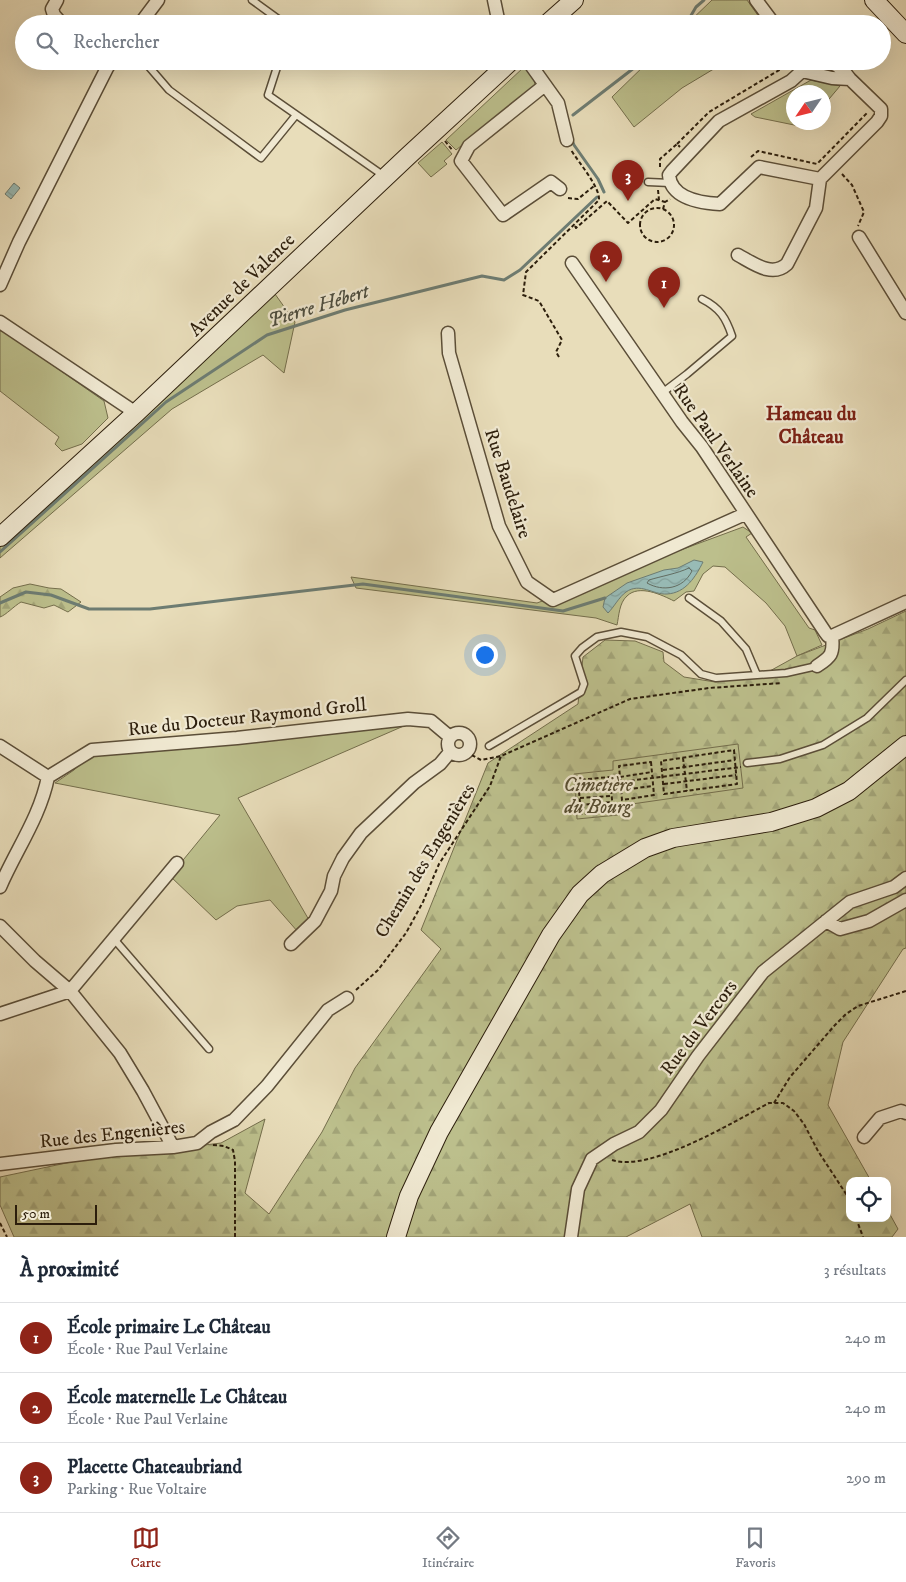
<!DOCTYPE html>
<html lang="fr">
<meta charset="utf-8">
<style>
:root{--surface:#fff;--page:#f2f2f3;--text:#1f2937;--muted:#747a83;--line:#e0e1e3;--accent:#8f2418}
body{margin:0;font-family:"IM FELL DW Pica",serif;background:var(--page);color:var(--text)}
.controls{position:absolute;right:15px;bottom:15px;display:grid;overflow:hidden;border-radius:10px;box-shadow:0 5px 20px #0002}
.controls button{width:45px;height:45px;display:grid;place-items:center;padding:0;border:0;border-bottom:1px solid var(--line);background:var(--surface);color:var(--text);font:25px sans-serif}
.compass{position:absolute;left:786px;top:85px;width:45px;height:45px;border-radius:50%;background:var(--surface);box-shadow:0 5px 20px #0002;rotate:235deg}
.scale{position:absolute;left:15px;bottom:12px;width:82px;box-sizing:border-box;padding-left:5px;border:2px solid #2c1e0c;border-top:0;font-size:14px;line-height:18px;white-space:nowrap;color:#2c1e0c;-webkit-text-stroke:4px #f0e9d2;paint-order:stroke}
.you{position:absolute;left:484px;top:654px;width:18px;height:18px;margin:-12px;border:4px solid #fff;border-radius:50%;background:#1a73e8;box-shadow:0 0 0 8px #1a73e833}
.badge{display:grid;place-items:center;width:32px;height:32px;border-radius:50%;background:var(--accent);color:#fff;font-size:16px;font-weight:700}
.pin{position:absolute;translate:-50% -41px;filter:drop-shadow(0 1px 2px #0008)}
.pin::after{content:'';position:absolute;top:26px;width:18px;height:15px;background:inherit;clip-path:polygon(0 0,100% 0,50% 100%)}
.list{margin:0;padding:0;list-style:none}
h2{display:flex;justify-content:space-between;align-items:center;height:65px;margin:0;padding:0 20px;font-size:21px}
h2 small{font-size:16px;font-weight:400;color:var(--muted)}
.list li{display:grid;grid-template-columns:32px 1fr auto;gap:15px;align-items:center;box-sizing:border-box;height:70px;padding:0 20px;border-top:1px solid var(--line)}
.list b{display:block;font-size:19px;white-space:nowrap}
.list p{margin:0;font-size:16px;white-space:nowrap;color:var(--muted)}
.list em{font-size:16px;font-style:normal;color:var(--muted)}
.icon{flex:none;width:28px;height:28px;fill:none;stroke:currentColor;stroke-width:2;stroke-linecap:round;stroke-linejoin:round}
.map{position:relative;flex:none;width:906px;height:1237px;overflow:hidden}
.search{position:absolute;background:var(--surface);box-shadow:0 5px 20px #0002;left:15px;right:15px;top:15px;height:55px;display:flex;align-items:center;gap:12px;box-sizing:border-box;padding:0 18px;border-radius:28px;color:var(--muted);font-size:19px}
.sheet{height:275px;background:var(--surface)}
nav{display:flex;justify-content:space-around;align-items:center;box-sizing:border-box;height:70px;border-top:1px solid var(--line);background:var(--surface);font-size:14px;color:var(--muted)}
nav a{display:grid;justify-items:center;gap:2px}
nav .on{color:var(--accent)}
.map>svg:first-child{display:block}
</style>
<div class="map">
<svg width="906" height="1237" viewBox="0 0 906 1237">
<defs>
<pattern id="forest-firs" width="22" height="20" patternUnits="userSpaceOnUse" patternTransform="scale(1.25)"><rect width="22" height="20" fill="#bcbf8c"/><path d="M5 1l3.5 6h-7zM16 11l3.5 6h-7z" fill="#a2a478"/></pattern>
<pattern id="cemetery-stones" width="16" height="16" patternUnits="userSpaceOnUse" patternTransform="scale(1.25)"><rect width="16" height="16" fill="#bcbf8c"/><path d="M2 7V4a2 2 0 0 1 4 0v3zM10 15v-3a2 2 0 0 1 4 0v3z" fill="#a2a478"/></pattern>
<pattern id="water-waves" width="16" height="10" patternUnits="userSpaceOnUse" patternTransform="scale(1.25)"><rect width="16" height="10" fill="#98bbb6"/><path d="M0 5q4-4 8 0t8 0" fill="none" stroke="#83a09b"/></pattern>
</defs>
<rect width="100%" height="100%" fill="#e8ddba"/>
<filter id="stains"><feTurbulence type="fractalNoise" baseFrequency=".004" numOctaves="4"/><feColorMatrix values="0 0 0 0 .2 0 0 0 0 .09 0 0 0 0 .02 0 0 0 .5 -.17"/></filter>
<radialGradient id="worn" r=".72"><stop offset=".6" stop-color="#630" stop-opacity="0"/><stop offset="1" stop-color="#630" stop-opacity=".3"/></radialGradient>
<path fill="#bcbf8c" stroke="#746e4c" d="M712 0H747L764 24H687Z
M649 61H727L682 88 634 127 612 97Z
M524 67 534 79 535 86 456 150 446 140Z
M811 80 840 86 824 105V92H794V122L808 123 804 127 755 117 751 114Z
M442 142 452 154 444 161 447 164 431 177 418 163Z
M275 294 295 322 284 373 263 355 172 409 0 558V544Z
M0 331 5 332 104 401 108 418 82 444 62 451 55 444 59 437 0 391Z
M743 527 752 533 746 537 809 628 815 630 822 645 797 656 785 626 766 603 725 567 713 566 703 574 694 591 686 592 674 601C662 595 639 584 627 596 619 603 619 616 617 625L596 618 356 588 351 577 537 603Z
M406 725 238 798 309 920 298 932 270 900 237 906 216 920 170 876 220 815 55 783 74 770 90 755Z"/>
<path fill="url(#forest-firs)" stroke="#746e4c" d="M30 584 49 588 61 589 81 602 68 612 54 605 44 608 21 602C14 606 6 615 0 617V597L13 588Z
M906 611V948L903 949 843 1042 828 1105 871 1181H850V1218H887V1209L898 1229 892 1237H702L690 1204 626 1237H14L0 1205V1177L128 1150 180 1148 221 1143 265 1119 245 1193 269 1214 322 1132 355 1068 441 949 421 930 488 763 578 704 583 657 605 640 635 641 663 652 664 662 684 677 715 682 759 677 797 656 868 629Z"/>
<path fill="url(#cemetery-stones)" stroke="#746e4c" d="M738 744 743 788 618 806V815L577 819 574 774 613 770V761Z"/>
<path fill="url(#water-waves)" stroke="#6d7c72" d="M14 183 20 188 11 199 5 194Z
M694 560 703 562C696 576 686 593 667 594 653 595 640 582 626 592 619 597 614 607 608 613L603 607 605 598 627 583 664 570 678 568Z"/>
<g fill="none" stroke-linecap="round" stroke-linejoin="round">
<path stroke="#626c61" stroke-width="1" d="M689 568 692 571C683 589 663 592 647 583L649 580C662 576 676 574 689 568Z"/>
<path stroke="#6d7c72" stroke-width="3" d="M686 24 696 7 704 0
M573 115 643 61
M572 140 574 145 598 179 604 192
M0 552 166 402 267 335 345 310 482 276 504 280 520 270 597 197
M0 603 26 592 51 595 89 609H150L363 584 563 611 605 598"/>
<defs>
<path id="service" d="M252 0 285 24
M144 61 169 90 261 158 296 115
M279 61 268 95 384 176
M648 182 670 183
M662 393 687 374 732 336C726 318 720 308 702 299
M689 598 721 621 746 649 757 675
M489 746 581 692 584 684 575 656 582 648 597 637 621 632 647 637 681 655 701 674 716 678 786 673 817 666
M747 763 780 759 823 745 867 718 906 680
M114 939 209 1049"/>
<path id="minor" d="M57 0 52 9 54 15 62 24
M494 0 499 24
M756 0 774 24
M140 24 158 0
M528 61 558 103 567 140
M797 61 802 71 791 81 719 121 672 171 669 175C671 199 701 203 720 204L759 167 820 179 877 122 881 116V109L850 79 843 70 836 65 821 61
M802 71 832 78 850 79
M545 85 469 146 461 161 503 215 551 182 560 189
M859 237 906 313
M738 255C753 263 772 278 787 264L816 208 820 179
M572 263 682 422 702 447 825 632 828 636H832
M0 285 19 242 107 68 112 61
M0 322 136 413
M448 333 449 353 499 526 527 582 553 600 745 514
M832 636 906 602
M817 666C831 657 834 654 832 636
M448 744a11 11 0 1 1 22 0a11 11 0 1 1-22 0Z
M0 746 48 777C40 817 16 850 0 887
M48 777 92 750 237 738 408 719 431 721 450 737
M826 921 840 929 869 921 906 900
M0 926 35 961 70 991 120 1053 143 1091 173 1147
M291 944 315 921 331 891 334 876 343 858 361 833 414 783 440 764 450 752
M70 991 177 863
M0 1014 70 991
M864 1137 880 1118 901 1111 906 1113
M0 1164 116 1150 173 1147 197 1143 211 1132 234 1120 267 1086 328 1010 347 998
M571 1237 578 1189 592 1159 614 1144 639 1132 661 1110 698 1056 763 972 850 902 894 887 906 878"/>
<path id="secondary" d="M874 0 906 34
M547 24 574 0
M0 537 136 413 408 156 511 61
M396 1237 409 1196 439 1132 551 935 580 894 602 874 645 848 673 838 771 822 816 808 849 791 906 745"/>
</defs>
<use href="#service" stroke="#5b4e38" stroke-width="9"/>
<use href="#minor" stroke="#5b4e38" stroke-width="15"/>
<use href="#secondary" stroke="#2c1e0c" stroke-width="20"/>
<path stroke="#2c1e0c" stroke-width="2" stroke-dasharray="4 2.5" stroke-linecap="butt" d="M803 24V23
M445 141 453 151
M677 144 709 112 786 66
M751 157 758 151 817 164 867 113
M660 167V159L677 144 680 147
M842 174 852 185 864 212 858 226
M658 190 659 200
M568 198 578 199 594 186
M640 225a17 17 0 1 1 34 0a17 17 0 1 1-34 0Z
M663 209 665 202 670 199
M575 226 576 228 607 201 628 223 655 199 665 202
M559 357 556 352 562 340 539 301 523 295 526 272 599 200C600 187 579 163 571 150
M734 750 737 784 664 794 661 761Z
M466 752 481 760 501 756 630 699 709 688 782 683
M683 758 687 791
M651 762 654 795 622 800 619 766Z
M663 770 735 760
M610 777 613 811 581 814 578 780Z
M620 777 652 772
M664 784 736 775
M579 787 741 767
M621 790 653 786
M580 798 611 796
M580 805 612 802
M356 990 378 970 406 933 423 902 439 864 490 786 501 756
M774 1103 790 1077 835 1025 846 1014 858 1006 906 991
M213 1145 224 1146 233 1150 235 1161V1237
M612 1160C650 1173 735 1121 769 1103H783L794 1111 804 1124 818 1151 850 1200
M856 1218 863 1237
M0 1223 7 1237"/>
<use href="#service" stroke="#f0e9d2" stroke-width="6"/>
<use href="#minor" stroke="#f0e9d2" stroke-width="12"/>
<use href="#secondary" stroke="#f0e9d2" stroke-width="18"/>
</g>
<g text-anchor="middle" stroke-width="4.5" stroke-linejoin="round" paint-order="stroke">
<g font-size="19" fill="#2c1e0c" stroke="#f0e9d2">
<text transform="translate(241 284) rotate(-44)" y="7">Avenue de Valence</text>
<text transform="translate(717 440) rotate(55)" y="7">Rue Paul Verlaine</text>
<text transform="translate(509 483) rotate(72)" y="7">Rue Baudelaire</text>
<text transform="translate(247 716) rotate(-6)" y="7">Rue du Docteur Raymond Groll</text>
<text transform="translate(424 860) rotate(-59)" y="7">Chemin des Engenières</text>
<text transform="translate(698 1027) rotate(-53)" y="7">Rue du Vercors</text>
<text transform="translate(112 1133) rotate(-6)" y="7">Rue des Engenières</text>
</g>
<g font-size="19" font-style="italic" fill="#574e32" stroke="#f0e9d2">
<text x="598" y="791">Cimetière<tspan x="598" dy="22">du Bourg</tspan></text>
</g>
<g font-size="20" font-style="italic" fill="#4c4d3f" stroke="#f0e9d2">
<text transform="translate(318 305) rotate(-17)" y="7">Pierre Hébert</text>
</g>
<g font-size="20" font-weight="bold" fill="#7a1f14" stroke="#f0e9d2">
<text x="811" y="420">Hameau du<tspan x="811" dy="23">Château</tspan></text>
</g>
</g>
<rect width="100%" height="100%" filter="url(#stains)"/>
<rect width="100%" height="100%" fill="url(#worn)"/>
</svg>
<div class="controls">
<button><svg class="icon" aria-label="locate" viewBox="0 0 24 24"><circle cx="12" cy="12" r="6"/><path d="M12 2v4M12 18v4M2 12h4M18 12h4"/></svg></button>
</div>
<svg class="compass" viewBox="-18 -18 36 36"><path d="M0-13l5 13h-10z" fill="#e53935"/><path d="M0 13l5-13h-10z" fill="#747a83"/></svg>
<div class="scale">50 m</div>
<div class="you"></div>
<div class="pin badge" style="left:664px;top:308px">1</div>
<div class="pin badge" style="left:606px;top:282px">2</div>
<div class="pin badge" style="left:628px;top:201px">3</div>
<div class="search"><svg class="icon" aria-label="search" viewBox="0 0 24 24"><circle cx="10" cy="10" r="6"/><path d="M15 15l6 6"/></svg>Rechercher</div>
</div>
<section class="sheet">
<h2>À proximité<small>3 résultats</small></h2>
<ul class="list">
<li><span class="badge">1</span><div><b>École primaire Le Château</b><p>École · Rue Paul Verlaine</p></div><em>240 m</em></li>
<li><span class="badge">2</span><div><b>École maternelle Le Château</b><p>École · Rue Paul Verlaine</p></div><em>240 m</em></li>
<li><span class="badge">3</span><div><b>Placette Chateaubriand</b><p>Parking · Rue Voltaire</p></div><em>290 m</em></li>
</ul>
</section>
<nav>
<a class="on"><svg class="icon" aria-label="map" viewBox="0 0 24 24"><path d="M3 6l6-2 6 2 6-2v14l-6 2-6-2-6 2zM9 4v14M15 6v14"/></svg>Carte</a>
<a><svg class="icon" aria-label="directions" viewBox="0 0 24 24"><path d="M12 3l9 9-9 9-9-9zM9 14v-3h6M13 9l2 2-2 2"/></svg>Itinéraire</a>
<a><svg class="icon" aria-label="saved" viewBox="0 0 24 24"><path d="M7 4h10v16l-5-4-5 4z"/></svg>Favoris</a>
</nav>
